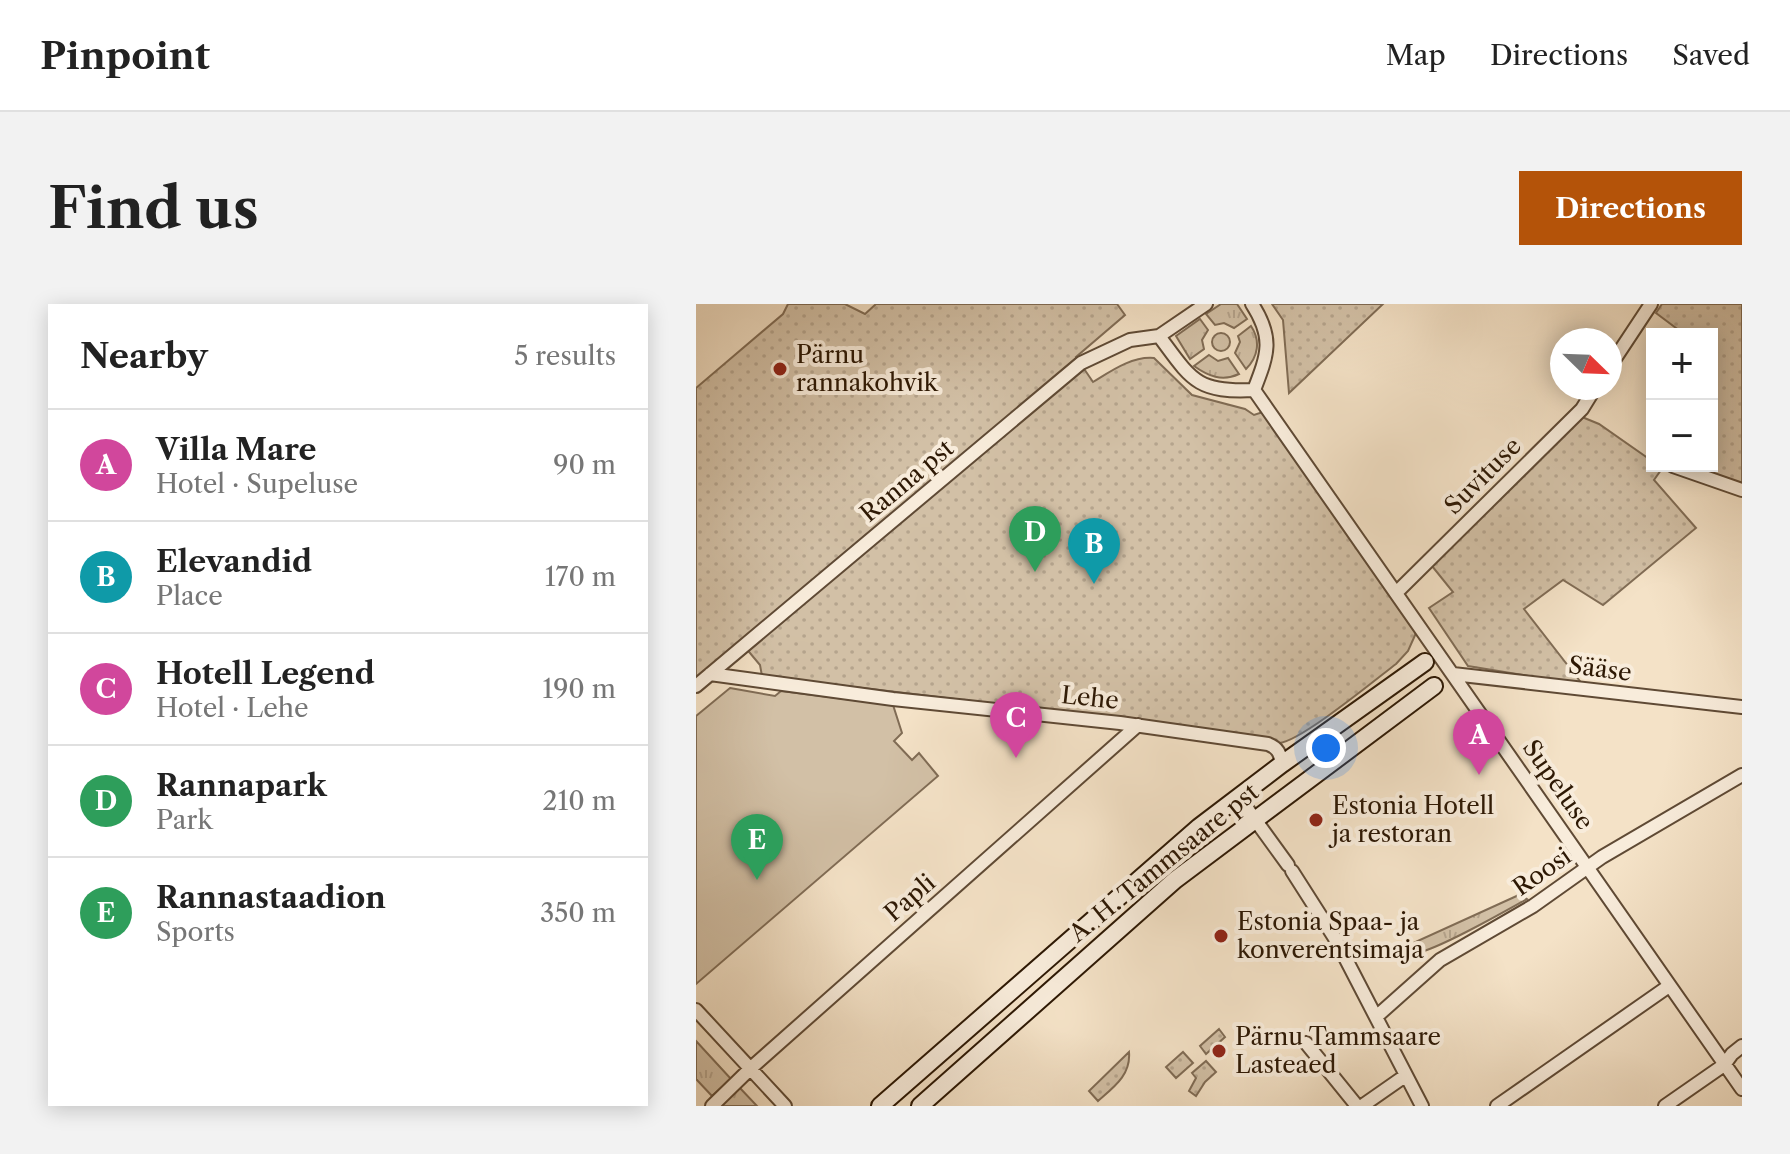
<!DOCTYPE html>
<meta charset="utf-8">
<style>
:root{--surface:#fff;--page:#f2f2f2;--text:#222;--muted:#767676;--line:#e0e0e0;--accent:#b45309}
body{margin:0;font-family:"Libre Caslon Text",serif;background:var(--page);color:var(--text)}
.controls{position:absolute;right:24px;top:24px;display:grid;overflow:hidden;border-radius:0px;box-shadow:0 4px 20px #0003}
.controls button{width:72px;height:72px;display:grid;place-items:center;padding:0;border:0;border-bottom:2px solid var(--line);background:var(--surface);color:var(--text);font:40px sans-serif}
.compass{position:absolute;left:854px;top:24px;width:72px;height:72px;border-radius:50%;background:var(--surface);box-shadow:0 4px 20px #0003;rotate:113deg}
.you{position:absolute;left:630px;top:444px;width:28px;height:28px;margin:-20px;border:6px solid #fff;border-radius:50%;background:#1a73e8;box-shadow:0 0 0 12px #1a73e833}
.badge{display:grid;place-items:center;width:52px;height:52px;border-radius:50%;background:var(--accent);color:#fff;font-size:26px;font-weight:700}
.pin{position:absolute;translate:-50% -66px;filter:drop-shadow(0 2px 4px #0008)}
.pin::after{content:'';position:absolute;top:42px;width:28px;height:24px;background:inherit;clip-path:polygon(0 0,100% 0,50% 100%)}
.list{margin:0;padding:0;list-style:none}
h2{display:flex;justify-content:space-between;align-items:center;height:104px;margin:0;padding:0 32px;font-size:34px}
h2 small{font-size:26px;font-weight:400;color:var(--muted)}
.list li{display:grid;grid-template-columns:52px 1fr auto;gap:24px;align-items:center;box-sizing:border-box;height:112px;padding:0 32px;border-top:2px solid var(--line)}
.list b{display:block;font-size:30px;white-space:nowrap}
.list p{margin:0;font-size:26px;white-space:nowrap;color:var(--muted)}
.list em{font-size:26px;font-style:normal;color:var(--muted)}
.map{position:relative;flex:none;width:1046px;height:802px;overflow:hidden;border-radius:0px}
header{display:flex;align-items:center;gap:48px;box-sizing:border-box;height:112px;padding:0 40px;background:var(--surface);border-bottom:2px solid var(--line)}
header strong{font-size:38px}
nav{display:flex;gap:44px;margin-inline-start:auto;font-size:28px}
.intro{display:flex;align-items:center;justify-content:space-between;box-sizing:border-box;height:192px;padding:0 48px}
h1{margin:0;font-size:56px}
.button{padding:20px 36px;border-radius:0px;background:var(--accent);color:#fff;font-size:28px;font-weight:700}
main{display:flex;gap:48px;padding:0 48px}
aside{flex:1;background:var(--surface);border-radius:0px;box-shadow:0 4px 20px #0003}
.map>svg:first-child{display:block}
</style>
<header>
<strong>Pinpoint</strong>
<nav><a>Map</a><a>Directions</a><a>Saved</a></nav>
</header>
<div class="intro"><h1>Find us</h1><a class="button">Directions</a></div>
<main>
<aside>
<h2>Nearby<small>5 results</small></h2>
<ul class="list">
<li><span class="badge" style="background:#d1479c">A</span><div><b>Villa Mare</b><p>Hotel · Supeluse</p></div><em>90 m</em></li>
<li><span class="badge" style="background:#0f9aa8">B</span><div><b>Elevandid</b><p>Place</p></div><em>170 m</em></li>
<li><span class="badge" style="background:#d1479c">C</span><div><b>Hotell Legend</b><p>Hotel · Lehe</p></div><em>190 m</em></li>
<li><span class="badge" style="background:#2e9e5b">D</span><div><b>Rannapark</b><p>Park</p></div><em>210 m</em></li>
<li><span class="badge" style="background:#2e9e5b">E</span><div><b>Rannastaadion</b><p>Sports</p></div><em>350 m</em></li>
</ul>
</aside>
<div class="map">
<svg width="1046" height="802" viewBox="0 0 1046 802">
<defs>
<pattern id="grass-tufts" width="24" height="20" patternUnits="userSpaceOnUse" patternTransform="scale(2)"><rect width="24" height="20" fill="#d2c0a6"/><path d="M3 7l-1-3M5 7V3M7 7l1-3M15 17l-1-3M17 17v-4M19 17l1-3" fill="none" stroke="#b5a48d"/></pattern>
<pattern id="park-dots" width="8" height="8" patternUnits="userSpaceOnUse" patternTransform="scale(2)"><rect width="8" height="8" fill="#d2c0a6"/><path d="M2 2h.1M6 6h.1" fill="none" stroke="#b5a48d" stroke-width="1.8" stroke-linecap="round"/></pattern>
</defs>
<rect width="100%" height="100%" fill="#f4e2c7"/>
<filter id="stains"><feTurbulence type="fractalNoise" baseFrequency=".0025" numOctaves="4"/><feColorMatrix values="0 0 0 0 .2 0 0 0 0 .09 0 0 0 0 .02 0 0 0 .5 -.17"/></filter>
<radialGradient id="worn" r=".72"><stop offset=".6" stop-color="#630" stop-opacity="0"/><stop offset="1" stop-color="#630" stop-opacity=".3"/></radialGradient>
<path fill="url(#grass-tufts)" stroke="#806c55" stroke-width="2" d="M525 0H541L551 15 538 24 528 19 519 21 510 10Z
M504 15 512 26 506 36 508 45 494 55 480 32Z
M555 22C565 37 562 53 550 65L539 49 544 38 542 32Z
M516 38a9 9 0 1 1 18 0a9 9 0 1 1-18 0Z
M513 51 522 57 532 54 543 70C526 78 512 72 498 62Z
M825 590 831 595C809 607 735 650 715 650L712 646 715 640Z
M0 737 35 775 16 792 0 775Z
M43 783 61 802H25L24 801Z"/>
<path fill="url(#park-dots)" stroke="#806c55" stroke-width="2" d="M92 0H149L169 10 180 0H421L429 11 380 53 397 78C415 67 436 52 458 54L496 91 549 105 558 111 567 108 720 329 712 347 700 360C679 376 604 438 583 439L419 414 66 372 64 361 44 337 0 374V84L87 10Z
M576 0H687L593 89 587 16Z
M966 0H1046V180L992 162H1016V30H988L960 9Z
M886 113 903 120 956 157V162H962L965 166 958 176 1000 224 907 301 867 276 828 305 887 381 772 362 733 304 757 288 736 262Z
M523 725 529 733 510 750 504 742Z
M433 748C435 771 418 783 402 797L393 787Z
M487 748 497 759 480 774 470 763Z
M510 757 520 768 509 778 500 792 493 787 500 774 496 769Z"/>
<path fill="#d2c0a6" stroke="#806c55" stroke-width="2" d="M34 384 79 392 85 387 197 401 206 429 198 437 216 456 223 449 242 472 0 680V412Z"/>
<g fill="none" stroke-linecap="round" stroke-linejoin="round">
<defs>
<path id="street" d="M556 0C578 34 572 50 558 86
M463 32C495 75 500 89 558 86
M914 62 955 0
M558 86 1046 785
M977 162 1046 186
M701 288 886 105 899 84
M14 370 197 395 424 419 572 440C582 444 584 449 586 460
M757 370 1046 403
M0 382 385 59 434 36 463 32 510 0
M542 492 592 561
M596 567 640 636 726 802
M0 706 89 802
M680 713 744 656 837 602 906 553 1046 471
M610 739 661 802
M16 802 55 764 442 421
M666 802 709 772
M801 802 973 682
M969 802 1028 761 1036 750 1046 742"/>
<path id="secondary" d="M184 802 503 523 586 460 729 358
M224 802 479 576 738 382"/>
</defs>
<use href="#street" stroke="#5f4a35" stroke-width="16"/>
<use href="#secondary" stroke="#2d1804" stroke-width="20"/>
<use href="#street" stroke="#f8ecdb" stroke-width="12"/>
<use href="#secondary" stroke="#f8ecdb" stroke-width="16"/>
</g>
<g fill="#8f2418" stroke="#f8ecdb" stroke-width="3">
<circle cx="84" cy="65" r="8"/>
<circle cx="620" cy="516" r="8"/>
<circle cx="525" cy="632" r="8"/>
<circle cx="523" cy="747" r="8"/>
</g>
<g text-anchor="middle" stroke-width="8" stroke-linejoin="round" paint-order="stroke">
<g font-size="24" fill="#2d1804" stroke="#f8ecdb" text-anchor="start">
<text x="100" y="59">Pärnu<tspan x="100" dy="28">rannakohvik</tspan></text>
<text x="636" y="510">Estonia Hotell<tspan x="636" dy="28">ja restoran</tspan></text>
<text x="541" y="626">Estonia Spaa- ja<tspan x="541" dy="28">konverentsimaja</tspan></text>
<text x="539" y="741">Pärnu Tammsaare<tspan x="539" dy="28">Lasteaed</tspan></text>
</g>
<g font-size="24" fill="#2d1804" stroke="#f8ecdb">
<text transform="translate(787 172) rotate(-45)" y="8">Suvituse</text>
<text transform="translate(211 177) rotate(-40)" y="8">Ranna pst</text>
<text transform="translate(904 365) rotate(7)" y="8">Sääse</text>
<text transform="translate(394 394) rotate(6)" y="8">Lehe</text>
<text transform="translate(862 481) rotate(55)" y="8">Supeluse</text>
<text transform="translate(468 559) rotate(-39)" y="8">A. H. Tammsaare pst</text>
<text transform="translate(846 568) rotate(-35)" y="8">Roosi</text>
<text transform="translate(214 594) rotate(-41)" y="8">Papli</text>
</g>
</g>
<rect width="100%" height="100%" filter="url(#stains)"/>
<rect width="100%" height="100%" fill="url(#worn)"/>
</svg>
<div class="controls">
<button>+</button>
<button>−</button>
</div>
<svg class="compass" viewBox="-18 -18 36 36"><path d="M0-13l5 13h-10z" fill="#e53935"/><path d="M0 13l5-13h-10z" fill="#767676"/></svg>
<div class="you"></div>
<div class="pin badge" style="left:783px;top:471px;background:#d1479c">A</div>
<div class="pin badge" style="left:398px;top:280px;background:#0f9aa8">B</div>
<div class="pin badge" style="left:320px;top:454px;background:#d1479c">C</div>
<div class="pin badge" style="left:339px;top:268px;background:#2e9e5b">D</div>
<div class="pin badge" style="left:61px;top:576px;background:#2e9e5b">E</div>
</div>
</main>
